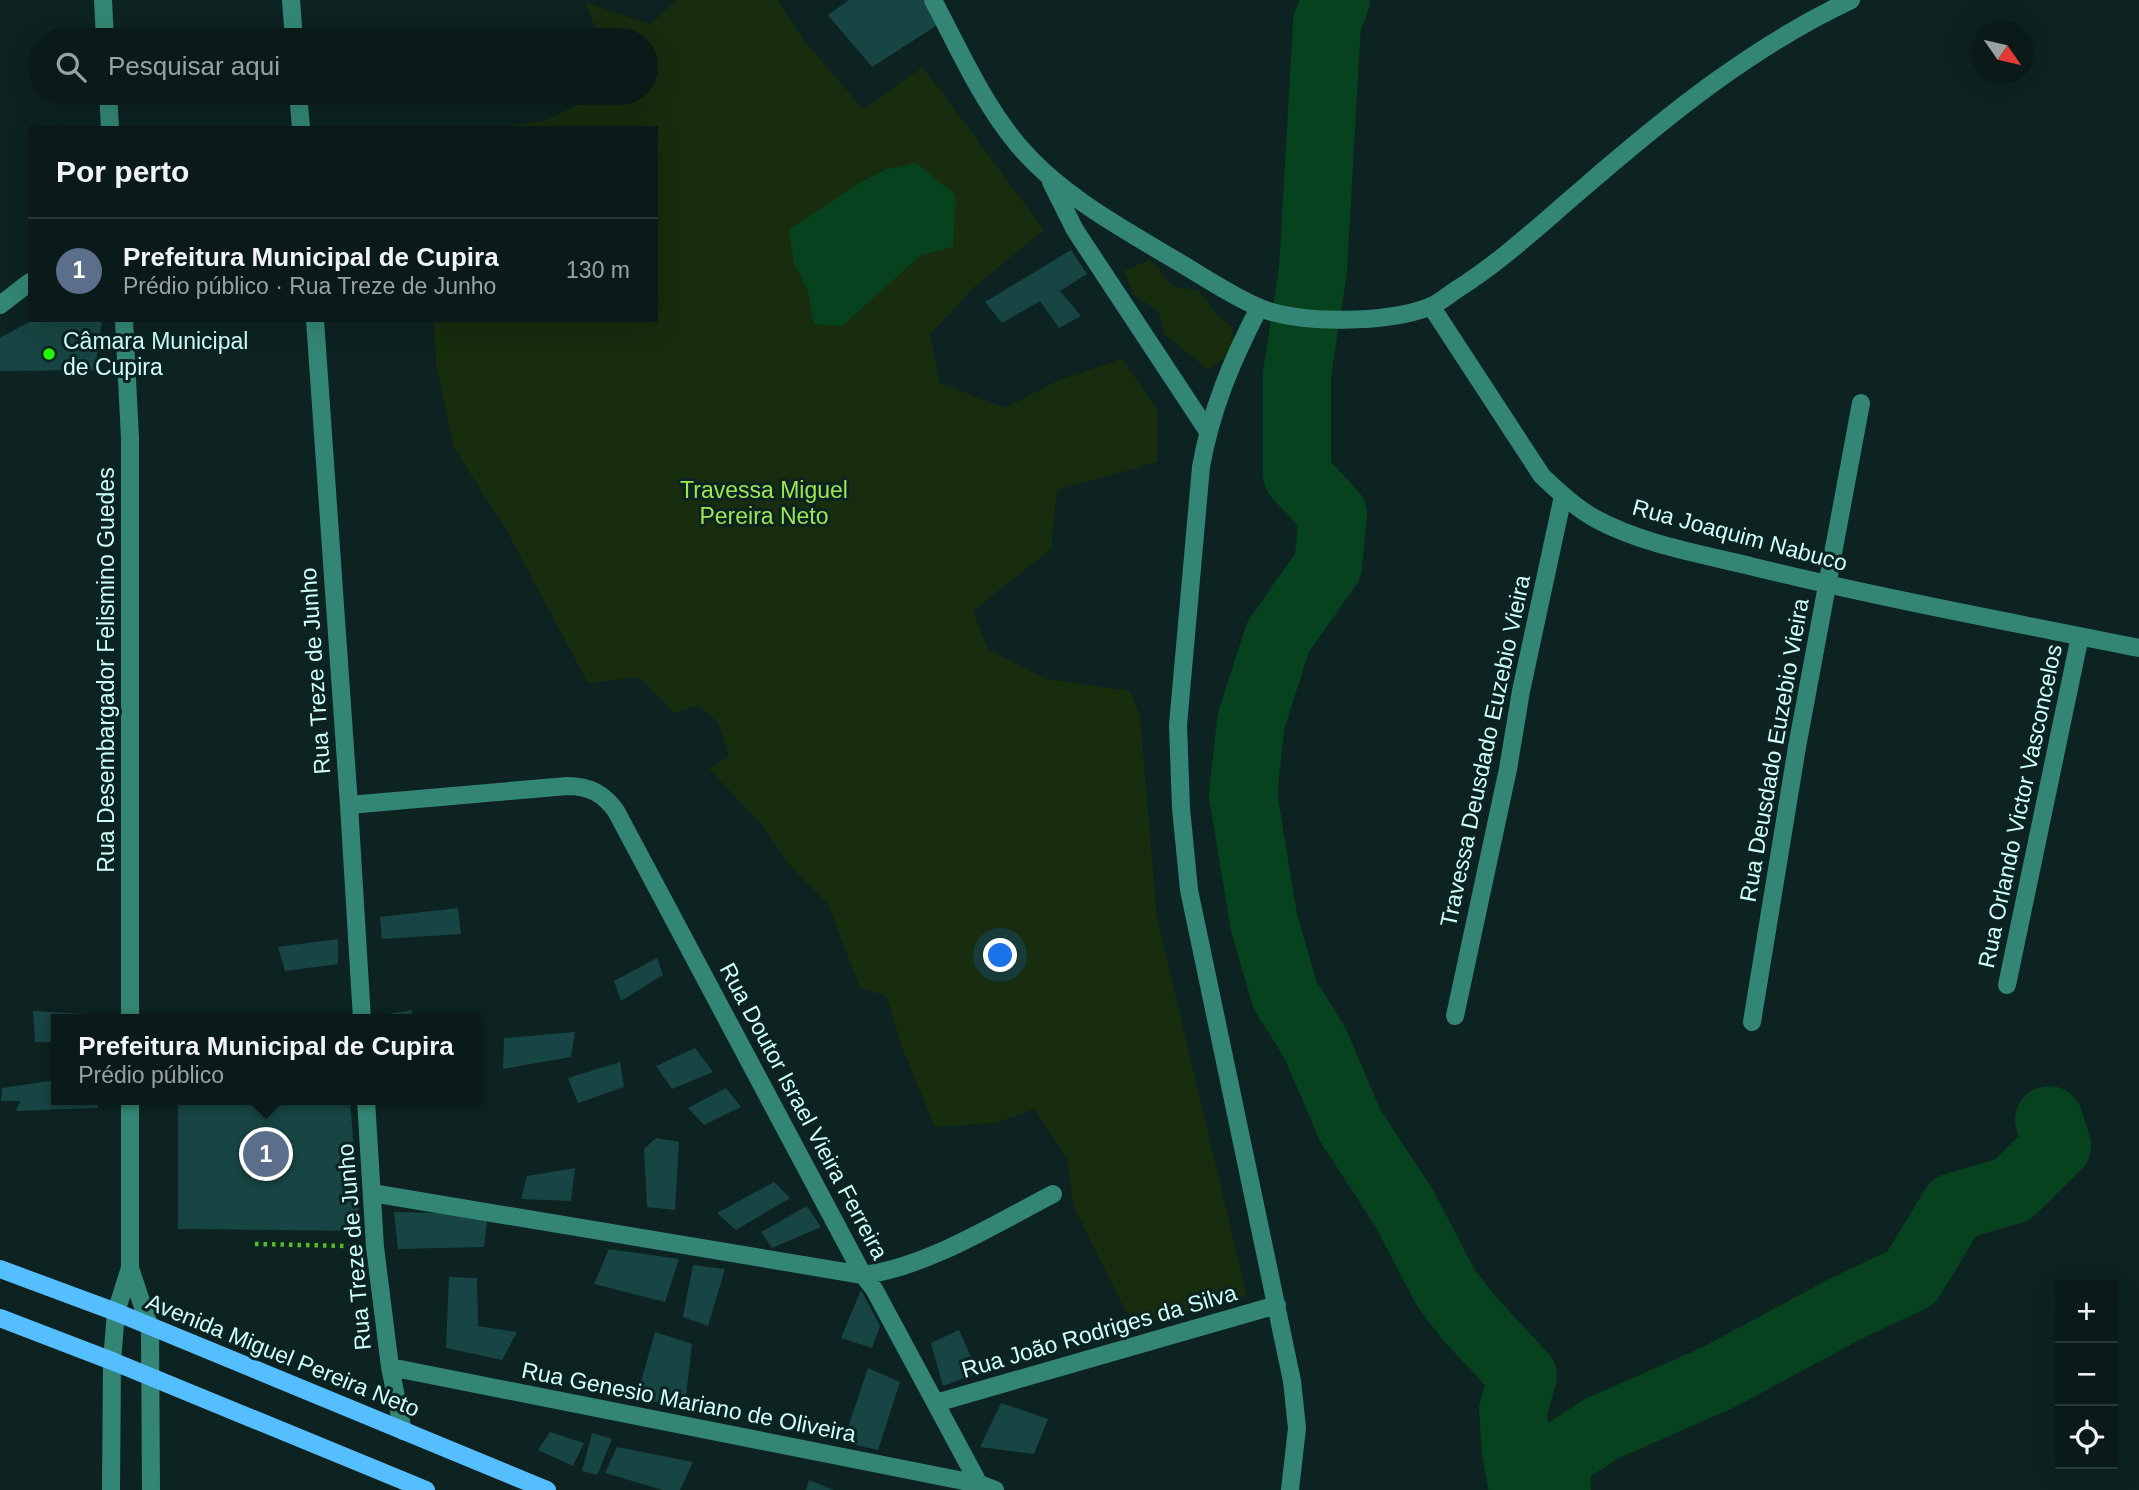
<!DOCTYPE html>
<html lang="pt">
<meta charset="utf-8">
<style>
:root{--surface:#091a19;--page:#172726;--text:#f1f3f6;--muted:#99a1a2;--line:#293838;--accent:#0f766e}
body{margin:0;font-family:Helvetica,sans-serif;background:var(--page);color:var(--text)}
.controls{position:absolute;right:21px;bottom:21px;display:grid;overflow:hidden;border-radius:0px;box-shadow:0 7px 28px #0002}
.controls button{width:63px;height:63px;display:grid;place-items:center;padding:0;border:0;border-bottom:2px solid var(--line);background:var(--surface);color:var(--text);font:35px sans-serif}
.compass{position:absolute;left:1971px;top:21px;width:63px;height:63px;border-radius:50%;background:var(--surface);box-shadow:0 7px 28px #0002;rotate:124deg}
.you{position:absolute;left:1001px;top:956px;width:24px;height:24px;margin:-18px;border:5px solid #fff;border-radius:50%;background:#1a73e8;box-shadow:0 0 0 10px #1a73e833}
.badge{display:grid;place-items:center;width:46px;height:46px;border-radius:50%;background:var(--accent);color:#fff;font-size:23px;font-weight:700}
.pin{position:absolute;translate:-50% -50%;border:4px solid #fff;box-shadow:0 2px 7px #0006}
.popup{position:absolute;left:51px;top:1014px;width:430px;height:91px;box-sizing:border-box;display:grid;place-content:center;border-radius:0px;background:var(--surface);filter:drop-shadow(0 2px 5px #0005);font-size:23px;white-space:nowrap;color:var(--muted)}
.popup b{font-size:26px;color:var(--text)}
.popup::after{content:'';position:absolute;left:50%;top:100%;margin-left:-14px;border:14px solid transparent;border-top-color:var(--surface)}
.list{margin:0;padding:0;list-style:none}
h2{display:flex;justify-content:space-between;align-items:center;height:91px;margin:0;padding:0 28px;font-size:30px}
h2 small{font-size:23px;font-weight:400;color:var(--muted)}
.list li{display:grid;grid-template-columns:46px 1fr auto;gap:21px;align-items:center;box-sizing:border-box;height:105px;padding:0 28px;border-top:2px solid var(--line)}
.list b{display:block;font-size:26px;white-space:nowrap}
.list p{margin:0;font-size:23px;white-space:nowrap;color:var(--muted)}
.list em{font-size:23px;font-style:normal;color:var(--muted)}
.icon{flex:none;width:38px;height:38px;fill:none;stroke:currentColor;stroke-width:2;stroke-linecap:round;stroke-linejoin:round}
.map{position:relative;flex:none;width:2139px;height:1490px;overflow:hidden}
.search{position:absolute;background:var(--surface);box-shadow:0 7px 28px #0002;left:28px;top:28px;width:630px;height:77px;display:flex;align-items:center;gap:18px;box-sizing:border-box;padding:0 24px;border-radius:38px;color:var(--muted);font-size:26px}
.panel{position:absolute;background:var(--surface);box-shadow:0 7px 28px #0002;left:28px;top:126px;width:630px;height:196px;border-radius:0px}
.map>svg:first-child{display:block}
</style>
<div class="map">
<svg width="2139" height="1490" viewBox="0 0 2139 1490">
<rect width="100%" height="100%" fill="#0c2321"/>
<path fill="#172d0e" d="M676 0H778L803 39 863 109 923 67 1044 230 973 288 930 335 940 383 1005 408 1061 379 1122 359 1158 411 1157 462 1057 490 1051 549 973 611 988 649 1046 679 1130 691 1140 716 1157 918 1247 1297 1145 1325 1126 1312 1074 1207 1067 1160 1035 1109 995 1123 935 1127 904 1052 886 996 860 988 828 904 793 869 761 824 709 769 729 756 718 723 699 705 675 713 639 677 588 683 507 531 454 448 436 364 434 320H656V128H511L513 125 544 121 577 105 579 93H646V40H600L586 3 651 24Z
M1150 259 1172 286 1199 291 1215 313 1232 327 1235 349 1209 370 1165 335 1158 311 1134 295 1124 271Z"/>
<path fill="#06421d" d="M916 163 956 195 953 247 921 255 842 326 814 324 808 291 794 263 789 230 861 182 887 169Z"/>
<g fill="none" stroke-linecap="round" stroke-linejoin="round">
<path stroke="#06421d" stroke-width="68" d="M1336 0 1327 23 1313 270 1297 374V475L1333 514 1328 566 1278 637 1251 721 1243 794 1264 923 1285 995 1315 1043 1350 1125 1404 1208 1446 1288 1468 1317 1523 1376 1513 1410 1516 1452 1523 1490
M1557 1490 1555 1459 1601 1429 1719 1377 1845 1309 1911 1278 1954 1207 2012 1190 2057 1146 2049 1120"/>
</g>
<path fill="#174543" d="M849 0H923L939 24 872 67 828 15Z
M1071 250 1087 274 1060 291 1081 316 1059 328 1040 301 1002 323 985 302Z
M33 320H102L95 370 0 371V338Z
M458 908 461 934 382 939 380 917Z
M338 939V964L285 971 278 947Z
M657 958 663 975 621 1001 614 981Z
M412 1010V1019H383L382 1015Z
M33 1011 106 1015 107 1019H56V1042H35Z
M575 1032 571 1057 503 1069 504 1038Z
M695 1048 713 1072 672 1089 656 1066Z
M620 1062 624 1087 578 1103 568 1078Z
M56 1080V1100H98V1108L16 1111 20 1101H1L2 1088Z
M726 1088 741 1107 704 1125 688 1108Z
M178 1100H350L360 1231 178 1229Z
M656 1138 679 1142 675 1210 647 1207 644 1149Z
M575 1168 571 1201 521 1199 527 1176Z
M774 1182 790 1198 736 1230 717 1213Z
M807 1206 821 1227 772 1248 761 1232Z
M394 1212 488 1214 484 1247 398 1249Z
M609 1249 679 1259 665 1302 594 1284Z
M693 1265 725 1269 708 1326 683 1317Z
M449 1277 477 1278 478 1326 517 1332 502 1360 446 1348Z
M861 1290 880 1326 872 1348 841 1338Z
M959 1330 978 1373 943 1386 931 1343Z
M655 1332 692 1344 685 1405 636 1400Z
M868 1368 900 1382 878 1450 843 1442Z
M1001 1403 1048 1419 1034 1454 980 1447Z
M550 1432 584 1443 573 1466 538 1450Z
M592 1433 612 1439 597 1475 582 1471Z
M617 1447 693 1462 680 1490H663L605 1473Z
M809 1480 834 1490H806Z"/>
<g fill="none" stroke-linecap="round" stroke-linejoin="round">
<path stroke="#53bc25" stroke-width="4.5" stroke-dasharray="3.5 5" stroke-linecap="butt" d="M255 1244 349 1246"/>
<path stroke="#338675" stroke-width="18" d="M103 0 105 40
M291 0 294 40
M933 0C959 49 982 102 1018 145 1062 197 1125 230 1182 264 1207 279 1232 296 1258 307 1298 325 1389 323 1429 307 1440 303 1449 294 1459 288 1503 260 1541 224 1581 190 1664 118 1751 47 1851 0
M108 93 110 128
M298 93 301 128
M1051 182 1075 230 1207 430
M0 305 30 282
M1431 306 1542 476C1559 492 1576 508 1596 519 1644 545 1702 554 1754 567 1881 598 2010 622 2139 648
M1259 308C1232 360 1211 410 1201 467L1178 725 1181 808 1189 890 1292 1381 1297 1428 1290 1490
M124 320 130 438V1019
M315 320 349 805 362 1019
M349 805 567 786C589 786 603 793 616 811L863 1275 874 1289 979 1484
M2007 985 2080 636
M1455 1016 1508 769 1521 691 1563 496
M1752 1022 1797 747 1861 403
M366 1100 375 1247 390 1367 403 1431
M372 1193 863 1275C925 1268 997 1223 1053 1194
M130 1268 150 1328 151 1490
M390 1367 979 1484 995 1490
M936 1403 1277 1305
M111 1490 112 1361 116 1312 130 1268V1100"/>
<path stroke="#55beff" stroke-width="18" d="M0 1269 116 1312 547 1490
M0 1318 112 1361 426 1490"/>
</g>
<circle fill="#24f900" stroke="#0c2321" stroke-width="2.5" cx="49" cy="354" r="7"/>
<g text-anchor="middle" stroke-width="6" stroke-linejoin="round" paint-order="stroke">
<g font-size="23" fill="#cefff9" stroke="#0c2321" text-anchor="start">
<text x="63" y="349">Câmara Municipal<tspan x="63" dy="26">de Cupira</tspan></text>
</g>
<g font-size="23" fill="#9be851" stroke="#0c2321">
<text x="764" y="498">Travessa Miguel<tspan x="764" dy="26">Pereira Neto</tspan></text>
</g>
<g font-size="23" fill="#cefff9" stroke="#0c2321">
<text transform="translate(1740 535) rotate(15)" y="8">Rua Joaquim Nabuco</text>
<text transform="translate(106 670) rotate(-90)" y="8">Rua Desembargador Felismino Guedes</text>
<text transform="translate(315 671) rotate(-94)" y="8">Rua Treze de Junho</text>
<text transform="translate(1774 750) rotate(-80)" y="8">Rua Deusdado Euzebio Vieira</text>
<text transform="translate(1485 751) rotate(-78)" y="8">Travessa Deusdado Euzebio Vieira</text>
<text transform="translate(2020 806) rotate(-78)" y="8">Rua Orlando Victor Vasconcelos</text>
<text transform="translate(804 1111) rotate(62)" y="8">Rua Doutor Israel Vieira Ferreira</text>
<text transform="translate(354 1247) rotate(-95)" y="8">Rua Treze de Junho</text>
<text transform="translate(1099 1331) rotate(-16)" y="8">Rua João Rodriges da Silva</text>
<text transform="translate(283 1355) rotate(22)" y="8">Avenida Miguel Pereira Neto</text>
<text transform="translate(689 1402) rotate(11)" y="8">Rua Genesio Mariano de Oliveira</text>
</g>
</g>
</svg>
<div class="controls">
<button>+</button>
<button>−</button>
<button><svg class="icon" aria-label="locate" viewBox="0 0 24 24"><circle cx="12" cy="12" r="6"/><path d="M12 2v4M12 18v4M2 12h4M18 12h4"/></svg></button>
</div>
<svg class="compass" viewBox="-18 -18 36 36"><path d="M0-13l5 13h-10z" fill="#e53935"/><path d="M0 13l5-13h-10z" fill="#99a1a2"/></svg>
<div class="you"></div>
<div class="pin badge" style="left:266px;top:1154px;background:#5c6f8a">1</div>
<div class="popup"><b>Prefeitura Municipal de Cupira</b>Prédio público</div>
<div class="search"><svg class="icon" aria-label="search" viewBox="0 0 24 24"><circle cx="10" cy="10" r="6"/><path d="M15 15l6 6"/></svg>Pesquisar aqui</div>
<section class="panel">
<h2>Por perto<small></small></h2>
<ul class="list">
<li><span class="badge" style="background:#5c6f8a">1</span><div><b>Prefeitura Municipal de Cupira</b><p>Prédio público · Rua Treze de Junho</p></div><em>130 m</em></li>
</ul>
</section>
</div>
